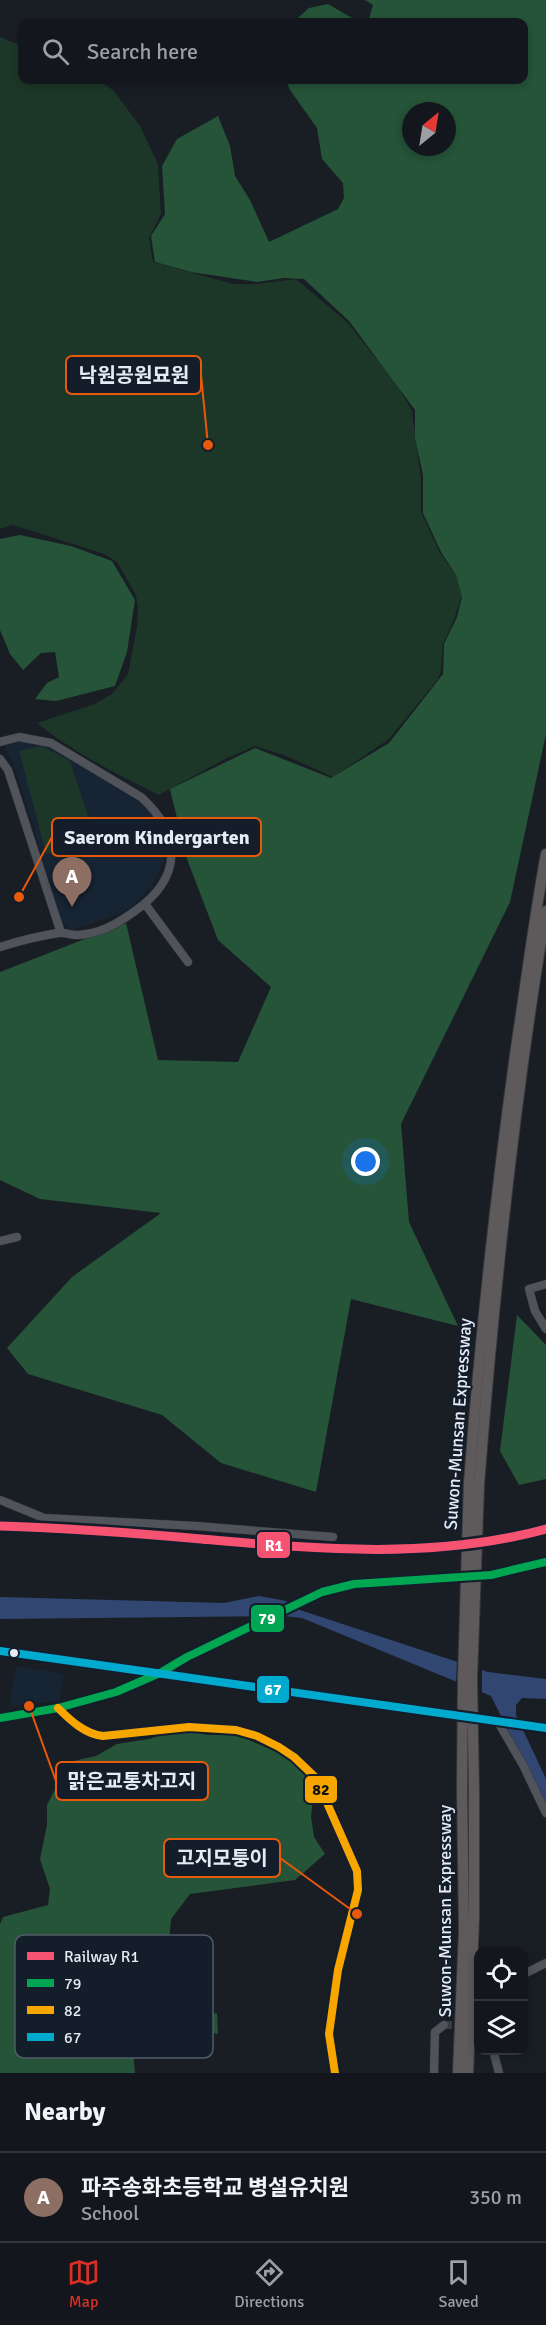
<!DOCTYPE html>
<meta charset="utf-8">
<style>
:root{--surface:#13161c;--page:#1c1f25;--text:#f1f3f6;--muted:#9d9fa3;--line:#32353b;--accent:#d93025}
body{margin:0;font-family:Signika,"Noto Sans KR",sans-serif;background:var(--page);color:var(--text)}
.controls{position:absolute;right:18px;bottom:18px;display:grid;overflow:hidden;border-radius:12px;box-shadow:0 3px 9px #0003}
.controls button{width:54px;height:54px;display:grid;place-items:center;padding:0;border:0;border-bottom:2px solid var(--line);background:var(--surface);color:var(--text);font:30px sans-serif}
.compass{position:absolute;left:402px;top:102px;width:54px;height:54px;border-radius:50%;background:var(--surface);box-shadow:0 3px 9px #0003;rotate:30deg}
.you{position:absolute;left:366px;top:1162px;width:21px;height:21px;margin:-15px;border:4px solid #fff;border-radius:50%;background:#1a73e8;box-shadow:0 0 0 9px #1a73e833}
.badge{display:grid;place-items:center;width:39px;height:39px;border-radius:50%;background:var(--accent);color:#fff;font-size:20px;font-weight:700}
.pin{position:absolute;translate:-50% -50px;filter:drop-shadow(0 2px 3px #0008)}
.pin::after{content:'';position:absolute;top:32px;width:21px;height:18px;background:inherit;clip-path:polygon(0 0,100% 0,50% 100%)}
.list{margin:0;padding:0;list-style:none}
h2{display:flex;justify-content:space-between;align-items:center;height:78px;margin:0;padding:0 24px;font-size:26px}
h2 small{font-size:20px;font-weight:400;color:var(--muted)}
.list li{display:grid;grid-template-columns:39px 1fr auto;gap:18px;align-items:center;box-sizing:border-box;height:90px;padding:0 24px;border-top:2px solid var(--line)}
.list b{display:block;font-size:22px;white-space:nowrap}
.list p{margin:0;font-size:20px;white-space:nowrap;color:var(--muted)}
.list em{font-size:20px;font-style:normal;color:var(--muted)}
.icon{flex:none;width:33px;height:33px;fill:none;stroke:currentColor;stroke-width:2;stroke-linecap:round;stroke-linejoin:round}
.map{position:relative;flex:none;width:546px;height:2073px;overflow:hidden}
.search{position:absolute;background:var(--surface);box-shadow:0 3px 9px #0003;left:18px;right:18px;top:18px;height:66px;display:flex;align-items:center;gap:15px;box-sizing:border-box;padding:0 21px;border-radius:12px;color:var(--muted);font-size:22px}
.sheet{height:168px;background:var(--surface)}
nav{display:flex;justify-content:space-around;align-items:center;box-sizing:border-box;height:84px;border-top:2px solid var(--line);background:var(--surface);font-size:16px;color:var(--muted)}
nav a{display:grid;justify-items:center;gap:3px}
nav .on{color:var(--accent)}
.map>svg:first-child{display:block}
</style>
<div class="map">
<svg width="546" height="2073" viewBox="0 0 546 2073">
<rect width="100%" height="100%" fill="#191e25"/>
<path fill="#172434" d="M19 739 46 744 139 799 152 812 161 825 167 847 164 861 155 881 139 900 128 909 107 918 72 930 61 923 30 815 16 771 4 744Z
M16 1666 64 1674 59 1701 10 1706Z"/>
<path fill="#1c3727" d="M0 37 22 46V80H99L114 91 140 126 158 164 161 214 149 238 153 262 233 284H257L296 279 347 322 396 383 412 411 421 479V512L440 553 456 575 462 595 454 619 443 644 441 671 438 679 389 739 333 777 284 755 255 746 225 759 159 795C117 774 74 753 37 723L95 704 113 693 128 674 137 627 138 609 136 595 117 562 104 554 13 525 0 529Z
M42 746 70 761 92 828 87 844 46 854 19 751Z"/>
<path fill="#255438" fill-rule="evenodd" d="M365 0H546V734L510 902 401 1124 409 1222 458 1326 351 1299 316 1492 221 1463 162 1415 28 1374 7 1348 72 1277 161 1213 40 1199 0 1180V972L126 923 158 1060 238 1062 271 987 218 940 187 859 170 789 255 748 331 778 389 743 443 674 444 644 457 617 462 597 456 575 441 552 423 513V475L415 438V410L349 321 304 279 284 278 257 282 191 272 155 262 151 236 165 214 162 166 177 139 218 116 230 146 235 176 250 200 269 242 338 209 344 198 343 183 322 159 317 128 290 90 286 80H524V22H368L373 5ZM411 111H447V147H411Z
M328 4 359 22H293L309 8Z
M20 535 71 546 112 561 135 600 127 652 115 686 56 701 35 699 47 683 59 677 55 652 41 653 23 670 10 654 0 630V539Z
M517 1315 546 1345V1479L519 1485 500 1451Z
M178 1729 208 1735 235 1734 286 1756 302 1767 314 1788 311 1817 314 1837 325 1854 295 1880 190 1894 171 1919 164 1998 217 2014 218 2034 164 2023 133 2051 135 2073H0V1924L3 1917 48 1905 50 1889 40 1859 47 1825V1805L69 1762 96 1756 117 1744 149 1739Z"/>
<path fill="#314771" d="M259 1596 286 1601 300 1610 488 1672 546 1679V1699L522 1698 516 1705V1715L546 1779V1807L491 1696 302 1618 284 1616 0 1619V1597L224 1603Z"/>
<path fill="#191e25" d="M457 1658 482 1667V1696L456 1685Z"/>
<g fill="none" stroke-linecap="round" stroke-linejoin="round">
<path stroke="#373d44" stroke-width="8" stroke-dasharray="8 4" stroke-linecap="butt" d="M444 2025H478"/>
<defs>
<path id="minor" d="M0 742 19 737 51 743 141 797C183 835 182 878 135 911 124 919 112 927 99 931 92 933 83 935 76 935 70 935 64 932 58 933 39 936 19 941 0 947
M0 759 8 770 61 933
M145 904 188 962
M0 1241 17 1237
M546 1284 529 1289 535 1311 546 1329
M0 1500 44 1518 196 1526 333 1537
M0 1651 546 1728
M58 1708C71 1721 85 1734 103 1736L189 1727 236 1730 257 1736 279 1747 294 1757 316 1778 357 1871 358 1890 338 1970 329 2034 335 2073
M0 1718 58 1708 116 1692 160 1673 187 1657 322 1592 354 1584 491 1575 546 1562
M498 1722 523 1765 546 1813
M524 1974 546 1963
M493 2050 499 2073
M434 2073 435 2032 444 2025"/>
<path id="highway" d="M469 1483C480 1337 496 1192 516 1048 526 983 534 918 546 854
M479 1485C494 1293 514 1101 546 911
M458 2073 464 1930 462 1788
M468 2073 474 1918V1791"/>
</defs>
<use href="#minor" stroke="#353940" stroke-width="9"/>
<use href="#highway" stroke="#353940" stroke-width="12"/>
<use href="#minor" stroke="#50545a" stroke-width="8"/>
<use href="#highway" stroke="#5e595b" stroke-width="10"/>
<defs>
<path id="highway-bridge" d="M462 1788 463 1677 469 1483
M474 1791 472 1679 479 1485"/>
</defs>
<use href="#highway-bridge" stroke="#353940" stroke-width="12" stroke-linecap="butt"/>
<use href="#highway-bridge" stroke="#5e595b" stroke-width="10"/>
<defs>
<path id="bus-1" d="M0 1718 58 1708 116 1692 160 1673 187 1657 322 1592 354 1584 491 1575 546 1562"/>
<path id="bus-2" d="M58 1708C71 1721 85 1734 103 1736L189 1727 236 1730 257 1736 279 1747 294 1757 316 1778 357 1871 358 1890 338 1970 329 2034 335 2073"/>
<path id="bus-3" d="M0 1651 546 1728"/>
</defs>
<use href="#bus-1" stroke="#141d2a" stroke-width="12"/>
<use href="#bus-2" stroke="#141d2a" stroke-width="12"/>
<use href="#bus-3" stroke="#141d2a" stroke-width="12"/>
<use href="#bus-1" stroke="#00a651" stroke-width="8"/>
<use href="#bus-2" stroke="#f7a600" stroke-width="8"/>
<use href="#bus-3" stroke="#00a9ce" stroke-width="8"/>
<defs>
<path id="rail-1" d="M0 1526C67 1528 134 1533 201 1539 316 1549 433 1560 546 1529"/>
</defs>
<use href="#rail-1" stroke="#141d2a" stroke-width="14"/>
<use href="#rail-1" stroke="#f65372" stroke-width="9"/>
</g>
<circle fill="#e4ebf4" stroke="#141d2a" stroke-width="2" cx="14" cy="1653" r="5"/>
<g text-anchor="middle" stroke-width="4.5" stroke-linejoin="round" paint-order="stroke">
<g font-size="18" fill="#e4ebf4" stroke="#141d2a">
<text transform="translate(458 1424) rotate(-86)" y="6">Suwon-Munsan Expressway</text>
<text transform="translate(445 1911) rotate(-90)" y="6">Suwon-Munsan Expressway</text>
</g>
</g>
<rect x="15" y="1935" width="198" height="123" rx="9" fill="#141d2a" stroke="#525b67" stroke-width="1.5"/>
<rect x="27" y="1952" width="27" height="8" fill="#f65372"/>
<rect x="27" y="1979" width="27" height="8" fill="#00a651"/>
<rect x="27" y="2006" width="27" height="8" fill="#f7a600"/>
<rect x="27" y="2033" width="27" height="8" fill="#00a9ce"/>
<g font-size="16" fill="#e4ebf4">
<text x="64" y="1962">Railway R1</text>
<text x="64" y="1989">79</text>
<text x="64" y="2016">82</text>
<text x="64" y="2043">67</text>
</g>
<path fill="none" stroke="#e8590c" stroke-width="2" d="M208 445L201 375M19 897L52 837M29 1706L56 1781M357 1914L280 1858"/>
<g fill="#e8590c" stroke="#141d2a" stroke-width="2">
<circle cx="208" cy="445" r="6"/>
<circle cx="19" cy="897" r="6"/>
<circle cx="29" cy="1706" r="6"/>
<circle cx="357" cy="1914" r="6"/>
</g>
<g fill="#141d2a" stroke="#e8590c" stroke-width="2">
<rect x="66" y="356" width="135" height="38" rx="6"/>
<rect x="52" y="818" width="209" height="38" rx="6"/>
<rect x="56" y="1762" width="152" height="38" rx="6"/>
<rect x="164" y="1839" width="116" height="38" rx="6"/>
</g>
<g font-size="20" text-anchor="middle" font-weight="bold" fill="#e4ebf4">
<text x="134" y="382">낙원공원묘원</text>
<text x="157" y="844">Saerom Kindergarten</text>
<text x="132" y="1788">맑은교통차고지</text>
<text x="222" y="1865">고지모퉁이</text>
</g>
<g stroke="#141d2a" stroke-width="2">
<rect x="256" y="1531" width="35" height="28" rx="6" fill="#f65372"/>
<rect x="250" y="1604" width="35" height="29" rx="6" fill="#00a651"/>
<rect x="256" y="1675" width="34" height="29" rx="6" fill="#00a9ce"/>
<rect x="304" y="1775" width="34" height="29" rx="6" fill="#f7a600"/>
</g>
<g font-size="16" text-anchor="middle" font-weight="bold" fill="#fff">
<text x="274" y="1551">R1</text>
<text x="267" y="1624">79</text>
<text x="273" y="1695">67</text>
</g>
<g font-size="16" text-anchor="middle" font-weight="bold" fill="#111">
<text x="321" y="1795">82</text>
</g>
</svg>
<div class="controls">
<button><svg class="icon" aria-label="locate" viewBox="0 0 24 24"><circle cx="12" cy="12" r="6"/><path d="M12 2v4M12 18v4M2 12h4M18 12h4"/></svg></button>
<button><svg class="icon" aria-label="layers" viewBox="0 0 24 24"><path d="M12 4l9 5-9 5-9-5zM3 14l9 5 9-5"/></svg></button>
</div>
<svg class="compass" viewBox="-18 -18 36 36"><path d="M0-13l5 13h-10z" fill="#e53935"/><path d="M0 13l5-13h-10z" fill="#9d9fa3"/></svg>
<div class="you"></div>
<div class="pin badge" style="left:72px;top:907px;background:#8d6e63">A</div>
<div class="search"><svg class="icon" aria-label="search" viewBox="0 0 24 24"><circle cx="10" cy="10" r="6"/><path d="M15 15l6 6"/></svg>Search here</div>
</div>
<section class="sheet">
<h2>Nearby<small></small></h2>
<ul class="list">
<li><span class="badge" style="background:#8d6e63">A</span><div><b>파주송화초등학교 병설유치원</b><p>School</p></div><em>350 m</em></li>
</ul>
</section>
<nav>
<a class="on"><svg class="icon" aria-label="map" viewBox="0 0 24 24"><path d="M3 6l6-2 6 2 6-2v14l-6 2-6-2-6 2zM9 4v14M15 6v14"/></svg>Map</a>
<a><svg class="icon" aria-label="directions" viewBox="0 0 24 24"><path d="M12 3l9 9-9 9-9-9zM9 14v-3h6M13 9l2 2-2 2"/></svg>Directions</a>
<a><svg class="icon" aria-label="saved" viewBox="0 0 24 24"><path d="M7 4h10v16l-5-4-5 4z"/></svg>Saved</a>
</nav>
